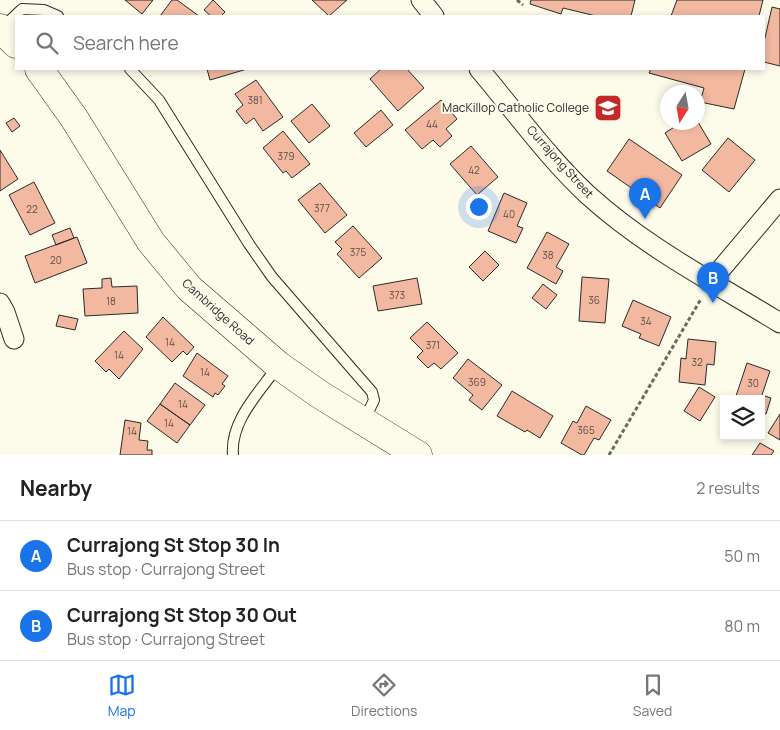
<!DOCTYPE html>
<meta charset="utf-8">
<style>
:root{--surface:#fff;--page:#f2f2f2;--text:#222;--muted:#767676;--line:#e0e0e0;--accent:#1a73e8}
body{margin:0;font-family:Manrope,sans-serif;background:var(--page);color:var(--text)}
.controls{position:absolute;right:15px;bottom:15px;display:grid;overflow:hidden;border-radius:0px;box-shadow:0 2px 8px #0003}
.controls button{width:45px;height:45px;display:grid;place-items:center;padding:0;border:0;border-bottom:1px solid var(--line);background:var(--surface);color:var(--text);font:25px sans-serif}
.compass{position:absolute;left:660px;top:85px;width:45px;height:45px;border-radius:50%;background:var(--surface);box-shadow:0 2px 8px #0003;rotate:191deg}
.you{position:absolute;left:478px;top:206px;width:18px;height:18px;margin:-12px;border:4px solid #fff;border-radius:50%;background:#1a73e8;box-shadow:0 0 0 8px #1a73e833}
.badge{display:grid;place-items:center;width:32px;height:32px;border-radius:50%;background:var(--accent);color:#fff;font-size:16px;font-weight:700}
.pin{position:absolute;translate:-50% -41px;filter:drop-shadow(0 1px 2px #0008)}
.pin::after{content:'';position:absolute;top:26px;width:18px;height:15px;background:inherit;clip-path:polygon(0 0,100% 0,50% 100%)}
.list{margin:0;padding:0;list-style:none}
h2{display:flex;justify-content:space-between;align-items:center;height:65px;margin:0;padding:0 20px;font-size:21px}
h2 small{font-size:16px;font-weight:400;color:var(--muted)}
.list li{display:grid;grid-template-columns:32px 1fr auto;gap:15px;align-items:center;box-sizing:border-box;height:70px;padding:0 20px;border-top:1px solid var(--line)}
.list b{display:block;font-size:19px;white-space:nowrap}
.list p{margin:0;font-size:16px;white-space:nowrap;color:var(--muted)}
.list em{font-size:16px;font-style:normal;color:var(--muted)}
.icon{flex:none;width:28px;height:28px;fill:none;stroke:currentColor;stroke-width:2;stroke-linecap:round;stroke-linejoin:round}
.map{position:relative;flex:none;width:780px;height:455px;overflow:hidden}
.search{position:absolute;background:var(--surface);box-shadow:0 2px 8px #0003;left:15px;right:15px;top:15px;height:55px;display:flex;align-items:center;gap:12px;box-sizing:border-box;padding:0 18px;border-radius:0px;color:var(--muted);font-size:19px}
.sheet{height:205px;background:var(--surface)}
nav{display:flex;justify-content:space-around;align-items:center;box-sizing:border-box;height:70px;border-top:1px solid var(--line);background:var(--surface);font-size:14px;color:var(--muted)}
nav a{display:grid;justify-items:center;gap:2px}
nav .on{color:var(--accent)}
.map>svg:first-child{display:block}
</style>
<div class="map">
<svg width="780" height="455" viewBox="0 0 780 455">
<rect width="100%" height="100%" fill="#fdfbea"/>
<path fill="#f2b8a0" stroke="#2b2b2b" d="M125 0H153L142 14Z
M172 0H177L199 16H160Z
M213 0 225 12 221 16H211L204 10Z
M312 0H347L329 16Z
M531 0H635L631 16H596L563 8 561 14 530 4Z
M677 0H763L759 16H671Z
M772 7 780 9V66L764 62V42Z
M207 69H247L210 80Z
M381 69H407L424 88 398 111 370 79Z
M651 69H745L734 109 700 102 704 88 649 73Z
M256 80 283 117 263 131 254 118 246 124 236 111 243 105 235 94Z
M441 100 457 119 446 129 452 136 440 147 433 140 422 149 405 130Z
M312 104 330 126 309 143 291 121Z
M381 110 393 125 366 147 354 133Z
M14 118 20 126 12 132 6 123Z
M682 122H698L711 144 682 161 665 133Z
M283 131 310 164 292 178 286 171 283 173 263 148Z
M728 138 755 160 729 192 702 170Z
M629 139 682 175 660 208 607 171Z
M471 146 498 177 477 195 450 164Z
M0 150 18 179 0 191Z
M34 182 55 223 30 235 9 195Z
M320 183 347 215 325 233 298 200Z
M504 193 527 203 517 226 523 228 516 243 488 231Z
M353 226 382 258 359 278 337 254 342 249 335 242Z
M70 228 74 238 56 245 52 235Z
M547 232 569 244 556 267 563 271 556 284 527 268Z
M77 237 87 263 35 283 25 256Z
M485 251 499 265 483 281 469 267Z
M582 277 609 279 605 323 579 321Z
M111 278 112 287 137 286 138 313 85 316 83 289 102 288V279Z
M417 278 422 304 378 311 373 286Z
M543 284 557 295 546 309 532 298Z
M633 300 671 317 659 346 639 338 641 334 622 326Z
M59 315 78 319 75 330 56 326Z
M163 317 194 347 187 355 183 351 172 362 146 337Z
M427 322 458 353 441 369 434 363 428 368 417 357 423 351 410 338Z
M124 331 143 349 119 379 109 369 106 372 95 361Z
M688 339 716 342 714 365 707 364 705 385 679 382 681 358 686 359Z
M197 353 228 376 222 384 225 386 218 395 215 393 213 397 183 376Z
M468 359 502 385 482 410 469 400 473 395 453 378Z
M747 363 770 371 762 395 771 398 766 414 761 412V399H735Z
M175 383 205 405 190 425 160 404Z
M699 387 715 397 700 421 684 411Z
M512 391 553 416 540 438 527 430 525 432 497 416Z
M160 404 190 425 177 443 147 421Z
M586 406 611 420 599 440 594 438 584 455H582L561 443 573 421 577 423Z
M780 414V440L768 433Z
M125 420 141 423 139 440 148 441 147 450H152V455H120Z
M760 443 774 451 771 455H752Z"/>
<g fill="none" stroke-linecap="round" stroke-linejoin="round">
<defs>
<path id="service" d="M2 28 22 9 44 10 58 16
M130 69 159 100 249 244 272 277 372 392 374 400 364 421
M233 455C230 421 259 393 277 367"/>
<path id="minor" d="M421 0 434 16
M479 69C513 109 549 159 588 195 645 247 715 283 780 323
M711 281 780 199
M0 303 5 312 14 339"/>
<path id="secondary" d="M0 28 16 44
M39 69 74 118 151 242 189 288 278 365 319 394 418 455"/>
</defs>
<use href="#service" stroke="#2b2b2b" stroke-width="12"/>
<use href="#minor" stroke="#2b2b2b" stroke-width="21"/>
<use href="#secondary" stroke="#2b2b2b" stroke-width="29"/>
<path stroke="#6a6964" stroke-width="3" stroke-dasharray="4 2.5" stroke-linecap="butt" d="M517 0 523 5
M609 455 701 299"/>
<use href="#service" stroke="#fdfbea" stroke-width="10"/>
<use href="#minor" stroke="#fdfbea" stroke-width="19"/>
<use href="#secondary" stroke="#fdfbea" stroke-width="28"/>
</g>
<defs>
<symbol id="school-square" viewBox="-11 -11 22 22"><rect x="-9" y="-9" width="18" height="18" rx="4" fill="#c62828" stroke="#fdfbea"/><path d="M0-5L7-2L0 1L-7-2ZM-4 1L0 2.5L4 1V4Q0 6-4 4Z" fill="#fff"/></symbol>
</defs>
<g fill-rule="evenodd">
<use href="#school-square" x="592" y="92" width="32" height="32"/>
</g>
<g text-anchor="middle" stroke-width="4" stroke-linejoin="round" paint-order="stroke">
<g font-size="10" fill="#5d4e48">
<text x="255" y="104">381</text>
<text x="432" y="128">44</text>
<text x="286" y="160">379</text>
<text x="474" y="174">42</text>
<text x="322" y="212">377</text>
<text x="32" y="213">22</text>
<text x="509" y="218">40</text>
<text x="358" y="256">375</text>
<text x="548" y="259">38</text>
<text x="56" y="264">20</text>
<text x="397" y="299">373</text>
<text x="594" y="304">36</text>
<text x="111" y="305">18</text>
<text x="646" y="325">34</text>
<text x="170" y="346">14</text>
<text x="433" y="349">371</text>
<text x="119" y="359">14</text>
<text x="697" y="366">32</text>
<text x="205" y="376">14</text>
<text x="477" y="386">369</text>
<text x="753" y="387">30</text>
<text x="183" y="408">14</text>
<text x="169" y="427">14</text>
<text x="586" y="434">365</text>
<text x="132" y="435">14</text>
</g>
<g font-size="12" fill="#2b2b2b" stroke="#fdfbea" text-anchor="end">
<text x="589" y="112">MacKillop Catholic College</text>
</g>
<g font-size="12" fill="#2b2b2b" stroke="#fdfbea">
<text transform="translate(560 162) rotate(48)" y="4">Currajong Street</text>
<text transform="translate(218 312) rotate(42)" y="4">Cambridge Road</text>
</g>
</g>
</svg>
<div class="controls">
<button><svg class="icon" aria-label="layers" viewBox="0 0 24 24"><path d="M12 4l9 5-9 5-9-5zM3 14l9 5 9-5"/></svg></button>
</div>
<svg class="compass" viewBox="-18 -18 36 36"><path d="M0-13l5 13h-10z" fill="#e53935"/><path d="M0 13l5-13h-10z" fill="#767676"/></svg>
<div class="you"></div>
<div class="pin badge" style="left:645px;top:219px">A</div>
<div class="pin badge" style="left:713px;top:303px">B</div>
<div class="search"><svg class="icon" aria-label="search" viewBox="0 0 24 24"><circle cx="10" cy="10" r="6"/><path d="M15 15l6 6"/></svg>Search here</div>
</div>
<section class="sheet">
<h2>Nearby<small>2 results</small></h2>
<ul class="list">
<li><span class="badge">A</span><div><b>Currajong St Stop 30 In</b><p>Bus stop · Currajong Street</p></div><em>50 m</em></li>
<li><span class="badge">B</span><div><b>Currajong St Stop 30 Out</b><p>Bus stop · Currajong Street</p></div><em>80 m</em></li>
</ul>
</section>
<nav>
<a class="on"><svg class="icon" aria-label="map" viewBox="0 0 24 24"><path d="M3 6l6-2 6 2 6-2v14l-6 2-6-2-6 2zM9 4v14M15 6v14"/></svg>Map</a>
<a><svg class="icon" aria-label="directions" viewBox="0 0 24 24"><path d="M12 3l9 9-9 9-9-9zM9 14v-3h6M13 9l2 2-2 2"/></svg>Directions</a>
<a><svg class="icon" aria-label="saved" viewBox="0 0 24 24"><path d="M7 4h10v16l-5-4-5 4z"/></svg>Saved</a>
</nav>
